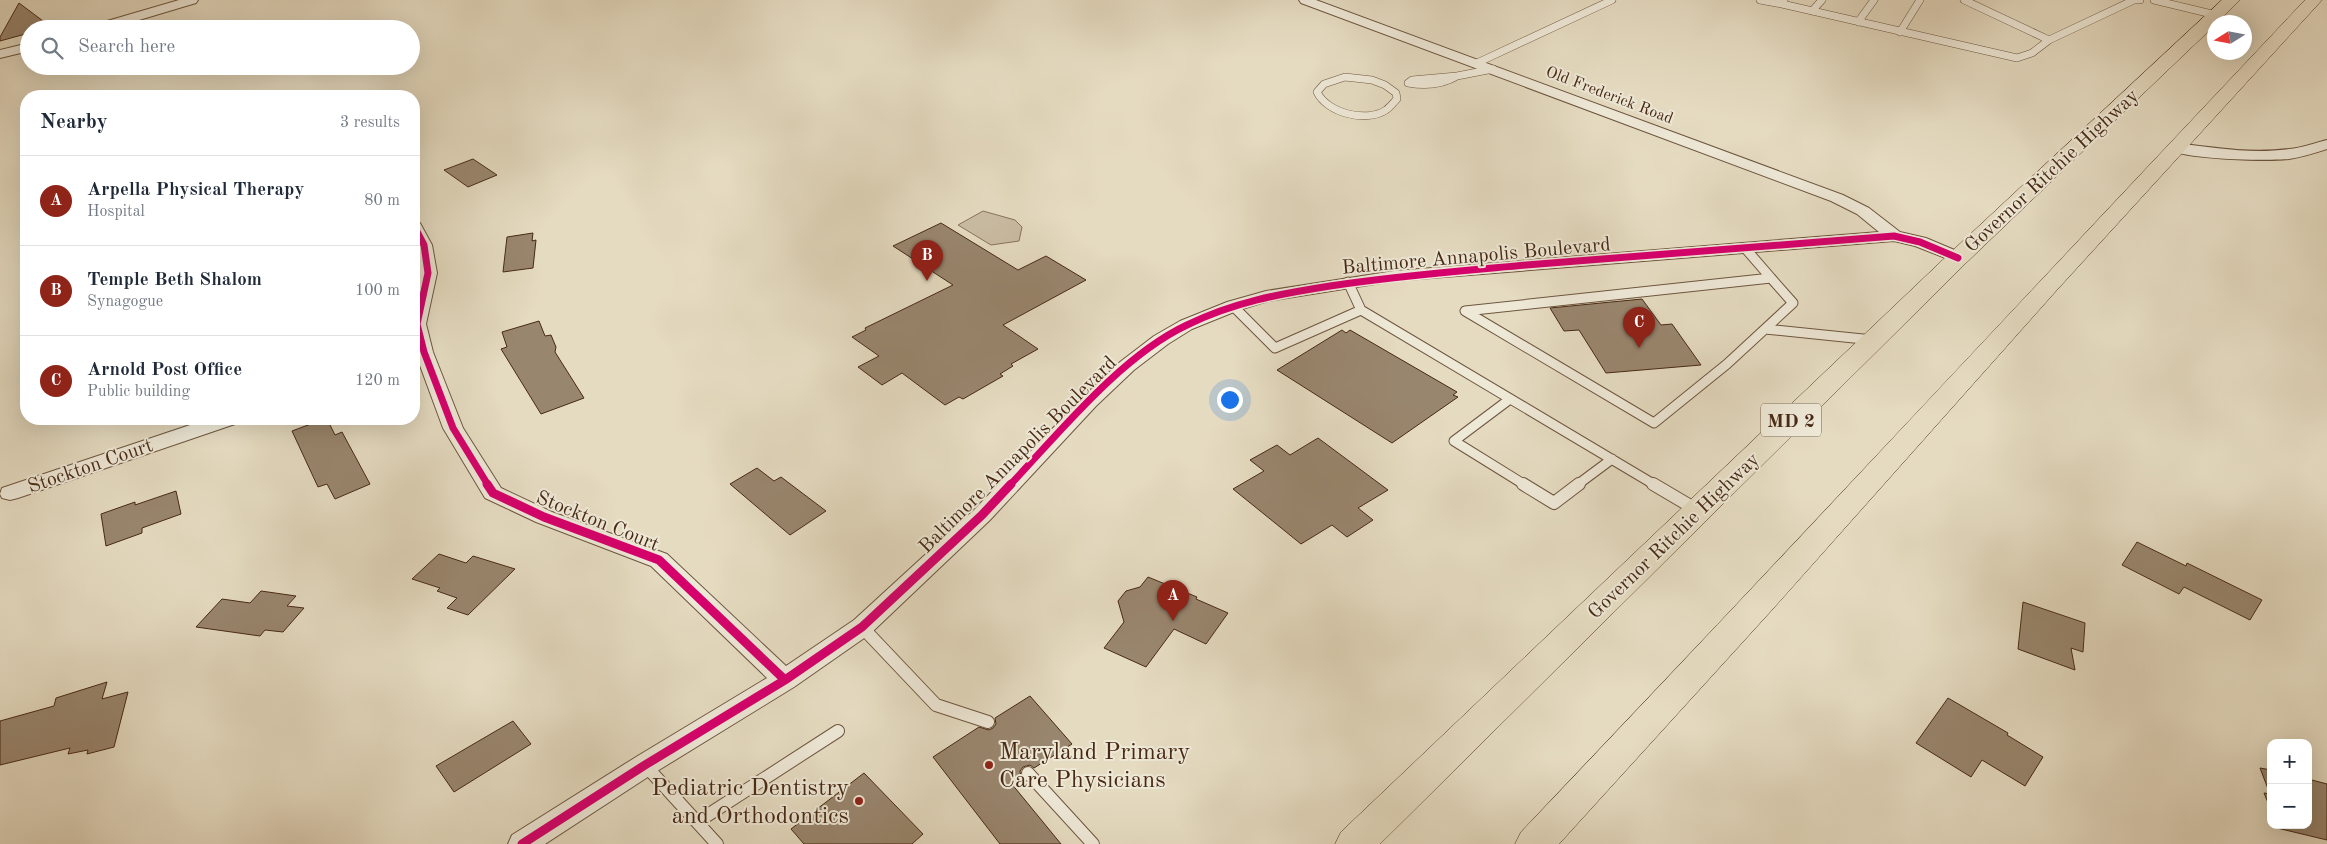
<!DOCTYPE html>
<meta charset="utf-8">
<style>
:root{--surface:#fff;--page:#f6f6f7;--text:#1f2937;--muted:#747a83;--line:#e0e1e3;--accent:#8f2418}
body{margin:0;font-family:"Old Standard TT",serif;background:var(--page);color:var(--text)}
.controls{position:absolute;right:15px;bottom:15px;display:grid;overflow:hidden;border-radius:10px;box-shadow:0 5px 20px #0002}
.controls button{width:45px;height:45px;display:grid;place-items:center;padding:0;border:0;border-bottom:1px solid var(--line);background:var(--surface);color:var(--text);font:25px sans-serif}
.compass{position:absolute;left:2207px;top:15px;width:45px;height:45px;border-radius:50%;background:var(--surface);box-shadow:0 5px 20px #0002;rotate:259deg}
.you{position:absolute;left:1229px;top:399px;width:18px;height:18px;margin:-12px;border:4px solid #fff;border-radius:50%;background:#1a73e8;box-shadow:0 0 0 8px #1a73e833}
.badge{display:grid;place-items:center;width:32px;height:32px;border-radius:50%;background:var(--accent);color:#fff;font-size:16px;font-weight:700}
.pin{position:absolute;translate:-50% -41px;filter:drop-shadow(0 1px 2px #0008)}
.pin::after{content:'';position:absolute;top:26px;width:18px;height:15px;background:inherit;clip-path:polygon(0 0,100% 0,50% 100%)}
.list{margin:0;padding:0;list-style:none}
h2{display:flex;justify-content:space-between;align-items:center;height:65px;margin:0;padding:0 20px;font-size:21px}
h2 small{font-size:16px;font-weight:400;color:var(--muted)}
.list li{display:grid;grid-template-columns:32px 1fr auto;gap:15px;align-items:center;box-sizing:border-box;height:90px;padding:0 20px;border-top:1px solid var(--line)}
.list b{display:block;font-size:19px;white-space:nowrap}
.list p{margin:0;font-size:16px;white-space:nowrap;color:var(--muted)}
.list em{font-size:16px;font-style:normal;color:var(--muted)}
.icon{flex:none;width:28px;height:28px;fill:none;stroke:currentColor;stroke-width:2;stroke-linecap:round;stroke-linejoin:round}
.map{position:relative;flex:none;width:2327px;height:844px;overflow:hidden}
.search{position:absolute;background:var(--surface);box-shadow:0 5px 20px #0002;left:20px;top:20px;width:400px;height:55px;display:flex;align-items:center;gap:12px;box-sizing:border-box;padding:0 18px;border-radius:28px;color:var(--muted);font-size:19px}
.panel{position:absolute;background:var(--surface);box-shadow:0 5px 20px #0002;left:20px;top:90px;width:400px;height:335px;border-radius:20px}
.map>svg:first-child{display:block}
</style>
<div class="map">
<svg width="2327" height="844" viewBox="0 0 2327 844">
<rect width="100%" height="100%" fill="#e5dbc1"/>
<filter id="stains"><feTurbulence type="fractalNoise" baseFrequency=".004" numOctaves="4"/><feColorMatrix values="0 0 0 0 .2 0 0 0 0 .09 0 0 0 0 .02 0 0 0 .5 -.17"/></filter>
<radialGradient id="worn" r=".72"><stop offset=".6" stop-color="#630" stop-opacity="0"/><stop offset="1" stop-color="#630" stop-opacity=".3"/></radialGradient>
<path fill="#cabda4" stroke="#88735c" d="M983 211 1015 220 1022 227 1019 241 991 245 958 225Z"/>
<path fill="#99866e" stroke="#472914" d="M19 3 51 27 29 29V33L0 41V37Z
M473 159 497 175 468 187 444 170Z
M941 223 1018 270 1046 256 1086 280 1003 325 1038 349 1011 364 1013 366 1000 374 1003 376 963 399 959 397 945 405 902 373 882 385 858 367 879 356 852 337 866 330 865 328 953 285 893 246Z
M533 233 532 241 536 240 533 268 503 272 507 237Z
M1642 299 1661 325 1672 324 1701 365 1606 373 1579 330 1564 331 1550 308Z
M539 321 545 336 551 335 556 347 555 352 584 398 541 414 501 349 507 347 502 332Z
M1342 330 1346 333 1350 330 1457 392 1453 395 1458 397 1392 443 1277 370Z
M324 419H327L335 435 342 432 370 484 335 499 327 484 318 487 292 431Z
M1318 438 1388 490 1358 508 1373 520 1347 537 1332 525 1301 544 1233 489 1264 471 1250 460 1277 445 1290 455Z
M757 468 774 481 781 477 826 511 790 535 730 484Z
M176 491 181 514 142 528V533L106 546 101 514 135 502V505Z
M2137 542 2186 566 2187 563 2262 600 2250 620 2184 587 2179 594 2122 565Z
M439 554 466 563 473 556 515 569 468 615 447 608 457 598 437 591 440 588 412 579Z
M1148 577 1197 597 1196 599 1228 613 1206 644 1174 629 1146 667 1104 648 1124 622 1118 601 1126 591 1140 587Z
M261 591 296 596 287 606 304 608 283 632 265 630 260 636 196 627 222 599 250 603Z
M2023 602 2085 623 2083 652 2071 648 2075 670 2018 649Z
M107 682 102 699 128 692 114 747 87 754 88 750 68 754 70 748 0 765V721L54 706 56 698Z
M1030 696 1072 744 1034 768 1030 765 1023 767 1020 771 1021 777 1011 783 1061 844H1000L933 757 979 727 989 730 993 728 996 724 995 718Z
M1948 698 2008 733 2007 735 2043 757 2025 786 1982 760 1971 777 1916 743Z
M513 721 531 744 454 792 436 766Z
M2260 768 2271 770V810L2264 793 2270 794Z
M864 773 923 834 912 844H804L791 829Z
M2308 779 2327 784V840L2277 828 2276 825H2308Z"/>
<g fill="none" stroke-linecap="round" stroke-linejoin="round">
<defs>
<path id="lane-far2" d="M1760 0 1782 4
M1784 0 1782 4 2017 58 2032 53 2049 40 2134 0H2140
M1964 0 2049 40
M2154 0 2216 15
M1812 11 1822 0
M1858 22 1874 0
M1900 32 1920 0
M1477 63 1612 0
M1457 76C1442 85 1425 86 1408 83L1412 80Z
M1457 76 1493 69
M1345 77 1372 80 1385 85 1396 93 1397 99C1394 102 1390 107 1386 110 1366 123 1327 113 1317 92L1324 84Z"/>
<path id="lane-far1" d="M1745 248 1771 278
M1771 278 1793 303 1727 364 1654 423 1465 311Z
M1348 282 1361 310
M1233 306 1275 348 1361 310 1655 485
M1765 329 1873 340
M1510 399 1454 441 1525 485
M1577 485 1612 459"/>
<path id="lane" d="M1523 484 1554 503 1579 484
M1653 484 1697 510
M862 627 936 705 988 722
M645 765 717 844
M1028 773 1093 844
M697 822 838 731"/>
<path id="street" d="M179 0H198L196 3 109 29H89L90 26Z
M1299 0H1316L1843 195 1869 208 1900 232 1926 238 1964 254 1967 258 1964 262 1958 263 1915 246 1894 241 1394 281 1268 301 1239 310 1192 329 1168 344 1134 370 1096 406 990 520 870 634 794 687 654 773 545 844H508L512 835 636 757 767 678 651 566 536 522 485 498 443 428 415 352 414 298 419 273 414 241V221L420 223 432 245 437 273 426 324 433 352 463 428 501 488 552 512 667 554 786 666 854 620 974 510 1082 398 1120 362 1154 336 1180 321 1227 302 1266 291 1394 271 1879 232 1857 214 1831 201 1301 3Z
M29 43V51L0 58V50Z
M2327 140V149C2315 153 2302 157 2289 159 2272 161 2178 160 2169 148L2177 143C2214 148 2252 154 2289 149 2302 148 2314 143 2327 140Z
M208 419H238L235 424 18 498 10 500 2 498 0 494 2 488Z"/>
<path id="highway" d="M2222 0H2240L2218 22H2214V26L1966 263 1380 844H1335L1341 832 1950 253Z
M2305 0H2322L2056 291 1771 611 1559 844H1515L1521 832C1784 556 2043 277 2305 0Z"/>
</defs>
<use href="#lane-far2" stroke="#6e563f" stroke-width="8"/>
<use href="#lane-far1" stroke="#6e563f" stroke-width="11"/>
<use href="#lane" stroke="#6e563f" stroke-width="14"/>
<use href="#street" stroke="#6e563f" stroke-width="2"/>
<use href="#highway" stroke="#472914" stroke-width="1"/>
<use href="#lane-far2" stroke="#eee8d7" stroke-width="7"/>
<use href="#lane-far1" stroke="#eee8d7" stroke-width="9"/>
<use href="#lane" stroke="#eee8d7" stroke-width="12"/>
<use href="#street" fill="#eee8d7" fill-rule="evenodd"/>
<use href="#highway" fill="#e5dbc1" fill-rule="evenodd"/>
<defs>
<path id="cycleway-far1" d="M414 226 424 245 428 273 417 324 424 352 453 428 488 485
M1010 485C1060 432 1121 356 1187 325 1234 302 1279 294 1330 286 1395 276 1460 271 1526 265 1648 256 1771 246 1894 236L1920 242 1958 258"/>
<path id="cycleway" d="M487 484 493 493 544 517 659 560 785 680
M522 844 645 765 785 680 862 627 982 515 1011 484"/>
</defs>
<use href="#cycleway-far1" stroke="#eee8d7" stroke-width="10"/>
<use href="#cycleway" stroke="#eee8d7" stroke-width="12"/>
<use href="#cycleway-far1" stroke="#d6006c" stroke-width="7"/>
<use href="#cycleway" stroke="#d6006c" stroke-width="9"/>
</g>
<g fill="#8f2418" stroke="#eee8d7" stroke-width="2">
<circle cx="989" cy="765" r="5"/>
<circle cx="859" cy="801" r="5"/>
</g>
<g text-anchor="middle" stroke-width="4" stroke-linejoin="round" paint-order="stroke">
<g font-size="16" fill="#472914" stroke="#eee8d7">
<text transform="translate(1610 94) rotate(21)" y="6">Old Frederick Road</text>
</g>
<rect fill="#eee8d7" stroke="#79624e" stroke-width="1" x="1761" y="403.5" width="60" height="33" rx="4"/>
<g font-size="19" font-weight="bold" fill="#472914">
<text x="1791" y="427">MD 2</text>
</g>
<g font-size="20" fill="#472914" stroke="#eee8d7">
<text transform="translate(2051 170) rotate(-43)" y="7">Governor Ritchie Highway</text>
<text transform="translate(1476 255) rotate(-5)" y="7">Baltimore Annapolis Boulevard</text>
<text transform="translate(1017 454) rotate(-45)" y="7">Baltimore Annapolis Boulevard</text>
<text transform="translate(90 465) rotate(-19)" y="7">Stockton Court</text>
<text transform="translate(598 520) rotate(22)" y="7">Stockton Court</text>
<text transform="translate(1673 535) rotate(-44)" y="7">Governor Ritchie Highway</text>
</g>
<g font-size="24" fill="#472914" stroke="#eee8d7" text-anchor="start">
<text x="999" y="759">Maryland Primary<tspan x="999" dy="28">Care Physicians</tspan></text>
<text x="849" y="795" text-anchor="end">Pediatric Dentistry<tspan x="849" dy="28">and Orthodontics</tspan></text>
</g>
</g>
<rect width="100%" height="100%" filter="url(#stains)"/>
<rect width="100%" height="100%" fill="url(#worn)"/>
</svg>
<div class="controls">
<button>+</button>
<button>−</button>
</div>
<svg class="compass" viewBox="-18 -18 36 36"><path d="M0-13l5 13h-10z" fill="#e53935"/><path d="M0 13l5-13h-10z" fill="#747a83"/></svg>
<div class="you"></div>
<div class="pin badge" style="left:1173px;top:621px">A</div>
<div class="pin badge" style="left:927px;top:281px">B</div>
<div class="pin badge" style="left:1639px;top:348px">C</div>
<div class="search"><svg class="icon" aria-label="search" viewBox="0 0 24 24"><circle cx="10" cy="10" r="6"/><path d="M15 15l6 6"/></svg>Search here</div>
<section class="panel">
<h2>Nearby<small>3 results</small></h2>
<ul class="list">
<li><span class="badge">A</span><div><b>Arpella Physical Therapy</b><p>Hospital</p></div><em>80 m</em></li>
<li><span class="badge">B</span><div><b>Temple Beth Shalom</b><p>Synagogue</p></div><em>100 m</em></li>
<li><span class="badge">C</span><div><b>Arnold Post Office</b><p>Public building</p></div><em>120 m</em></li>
</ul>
</section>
</div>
